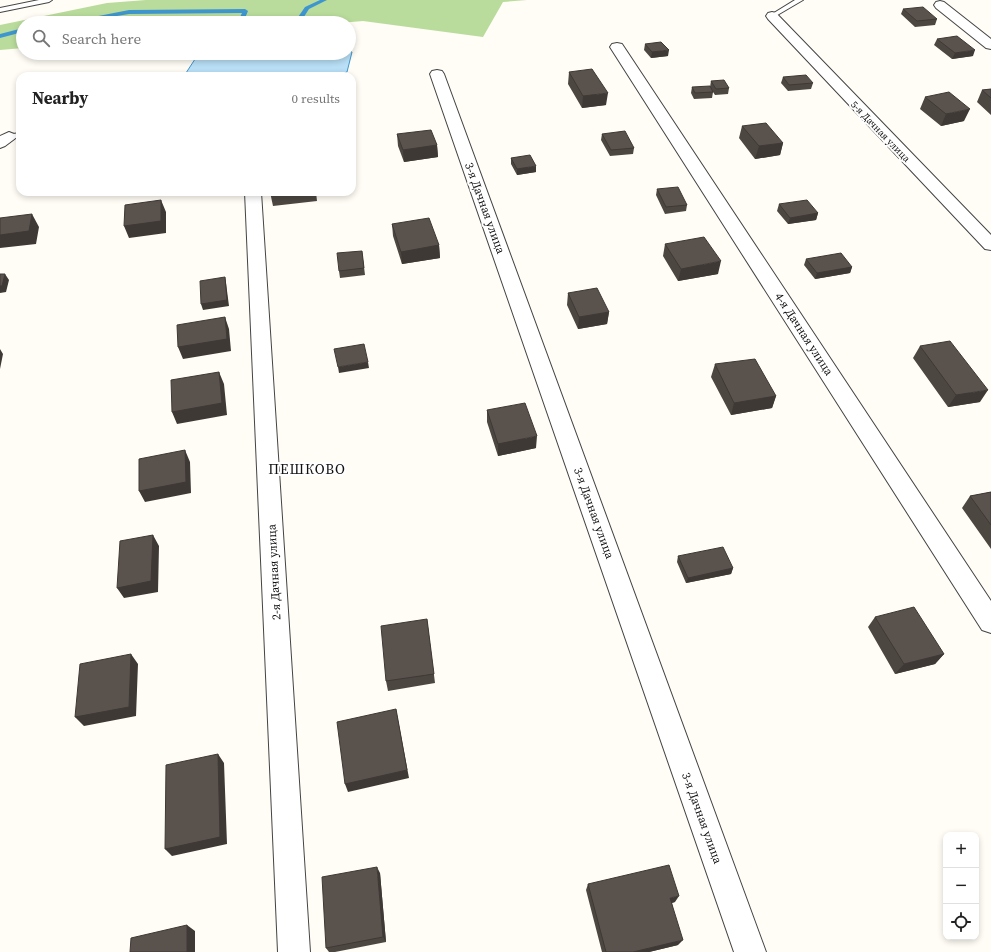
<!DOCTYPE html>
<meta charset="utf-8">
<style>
:root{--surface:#fff;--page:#f6f6f6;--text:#222;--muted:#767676;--line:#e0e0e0}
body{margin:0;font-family:"Source Serif 4",serif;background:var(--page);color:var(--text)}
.controls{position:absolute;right:12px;bottom:12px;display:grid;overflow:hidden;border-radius:8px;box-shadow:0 2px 6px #0003}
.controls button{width:36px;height:36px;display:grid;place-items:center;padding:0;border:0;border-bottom:1px solid var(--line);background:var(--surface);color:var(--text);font:20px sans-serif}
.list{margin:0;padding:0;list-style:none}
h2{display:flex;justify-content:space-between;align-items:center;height:52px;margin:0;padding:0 16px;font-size:17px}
h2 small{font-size:13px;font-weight:400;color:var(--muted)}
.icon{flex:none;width:22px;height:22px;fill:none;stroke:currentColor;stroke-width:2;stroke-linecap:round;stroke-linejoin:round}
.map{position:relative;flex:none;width:991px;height:952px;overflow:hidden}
.search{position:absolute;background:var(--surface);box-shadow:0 2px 6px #0003;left:16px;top:16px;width:340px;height:44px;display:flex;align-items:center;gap:10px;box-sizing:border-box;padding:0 14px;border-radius:22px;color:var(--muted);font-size:15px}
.panel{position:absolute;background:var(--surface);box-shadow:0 2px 6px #0003;left:16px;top:72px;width:340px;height:124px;border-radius:12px}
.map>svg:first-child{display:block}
</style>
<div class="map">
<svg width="991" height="952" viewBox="0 0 991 952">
<rect width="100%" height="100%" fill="#fffdf5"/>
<path fill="#b9dc9c" d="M146 0H527L503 2 483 37 363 21 340 23H23V48L0 50V25L107 3Z"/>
<path fill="#b9e0f7" stroke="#3f96cf" d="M349 51 352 52 347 72 334 76H184L199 53H349Z"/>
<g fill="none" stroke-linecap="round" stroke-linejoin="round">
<path fill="#3f96cf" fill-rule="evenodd" d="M320 0H327L309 9 300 23H294L305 7Z
M245 9 248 11 243 23H237L242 13 129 14 75 23H63L129 10Z
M23 28V32L0 38V34Z"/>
<defs>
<path id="service" d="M39 0H52L49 2 0 12V8Z
M795 0H803L774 17 769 16Z
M20 133V137L9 139 5 137 6 135Z"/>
<path id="minor" d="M940 1 944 2 991 39V49L986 48 936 8 934 5 936 2Z
M772 12 776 13 991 235V250L985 249 768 19 766 16 768 13Z
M617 43 622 44 624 47 991 601V633L982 630 610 47 612 44Z
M437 70 442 71 444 74 766 952H734L430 74 432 71Z
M9 132 14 134 17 137 5 146 0 148V136Z
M245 192H261L310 952H278Z"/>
</defs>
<use href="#service" stroke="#444" stroke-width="2"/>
<use href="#minor" stroke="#444" stroke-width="2"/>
<use href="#service" fill="#fff" fill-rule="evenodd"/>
<use href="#minor" fill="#fff" fill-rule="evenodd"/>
</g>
<path fill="#4d4742" d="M903 9 937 19 935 25 915 27 901 14Z
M937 39 973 56 952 59 934 45Z
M645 44 668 56 651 58 644 50Z
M569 72 606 105 582 108 568 84Z
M783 77 813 83 811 89 788 91 781 83Z
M711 81 729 88 728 94 715 95 713 92 712 98 694 99 691 93 692 87H710Z
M991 89V115L977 102 982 90Z
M925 97 964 121 941 126 920 109Z
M742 126 783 143 780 155 755 159 739 138Z
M397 134 437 145 438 157 404 162 398 146Z
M602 134 634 148 633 154 610 156 601 140Z
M511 158 536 172 517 175 511 164Z
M657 189 687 205 686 211 665 214 656 195Z
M270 192H316L317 201 273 206Z
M779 204 818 213 816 220 788 224 777 211Z
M392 224 439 245 440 258 402 264 393 236Z
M665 244 718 274 678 281 663 256Z
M362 251 365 275 340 278 339 271Z
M806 259 852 267 850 273 815 279 804 265Z
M568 293 609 312 607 324 578 329 567 305Z
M920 346 980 402 948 407 913 358Z
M715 364 776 396 772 408 731 415 711 377Z
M487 410 536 448 498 456 487 422Z
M991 492V549L962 508 970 496Z
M678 556 733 568 731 574 686 583 677 562Z
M875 617 944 654 935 664 895 674 868 627Z
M427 619 435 683 388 691 386 681Z
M380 873 386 942 335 952H329L326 948Z
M588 884 675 902 672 903 678 945 649 952H602L586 890Z"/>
<path fill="#3f3936" d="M669 50 668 56 651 58 652 52Z
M975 50 973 56 952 59 955 53Z
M608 93 606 105 582 108 583 96Z
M970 109 964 121 941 126 946 114Z
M783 143 780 155 755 159 759 146Z
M437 145 438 157 404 162 403 150Z
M536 166V172L517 175V169Z
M161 200 166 212V233L129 238 124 226Z
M818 213 816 220 788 224 790 218Z
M32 214 39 227 36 244 0 248V235Z
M439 245 440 258 402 264 401 252Z
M721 261 718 274 678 281 681 269Z
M852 267 850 273 815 279 817 273Z
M5 274 9 280 6 292 0 293V286Z
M225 277 226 283 229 306 203 310 201 304Z
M609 312 607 324 578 329 579 317Z
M225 317 229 329 231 351 183 359 178 347Z
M0 349 3 354 0 369Z
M368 362 369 368 339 373 338 367Z
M219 372 224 384 227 415 177 424 172 412Z
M988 390 980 402 948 407 956 395Z
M776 396 772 408 731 415 734 403Z
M537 436 536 448 498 456V444Z
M185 450 190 462 191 493 145 502 139 491Z
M153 535 159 546 158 592 124 598 117 588Z
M733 568 731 574 686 583 688 578Z
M131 654 138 664 136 716 84 726 75 717Z
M944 654 935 664 895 674 904 664Z
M396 709 409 778 348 792 345 784Z
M218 754 224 763 227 844 172 856 165 849Z
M377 867 380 873 386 942 383 937Z
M679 896 675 902 666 904 670 898Z
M187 925 195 931V952H187Z
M683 940 678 945 649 952H633Z"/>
<path fill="#5a524d" stroke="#3f3936" d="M923 7 937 19 917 21 903 9Z
M957 36 975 50 955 53 937 39Z
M661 42 669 50 652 52 645 44Z
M592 69 608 93 583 96 569 72Z
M806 75 813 83 789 85 783 77Z
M724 80 729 88 716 89 711 81Z
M710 86 713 92 695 93 692 87Z
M991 89V98L982 90Z
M949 92 970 109 946 114 925 97Z
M766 123 783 143 759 146 742 126Z
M431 130 437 145 403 150 397 134Z
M625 131 634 148 611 150 602 134Z
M530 155 536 166 517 169 511 158Z
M678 187 687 205 666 207 657 189Z
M270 192H284L270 194Z
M161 200V221L124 226 125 205Z
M807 200 818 213 790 218 779 204Z
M32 214 29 231 0 235V218Z
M429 218 439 245 401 252 392 224Z
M704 237 721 261 681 269 665 244Z
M362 251 364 268 339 271 337 253Z
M841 253 852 267 817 273 806 259Z
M0 274H5L2 286H0Z
M225 277 227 300 201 304 200 281Z
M597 288 609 312 579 317 568 293Z
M225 317 227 339 178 347 177 325Z
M950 341 988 390 956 395 920 346Z
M364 344 368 362 338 367 334 349Z
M755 359 776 396 734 403 715 364Z
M219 372 222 403 172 412 171 380Z
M525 403 537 436 498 444 487 410Z
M185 450 186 482 139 491V459Z
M991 492V525L970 496Z
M153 535 151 581 117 588 120 541Z
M723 547 733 568 688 578 678 556Z
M914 607 944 654 904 664 875 617Z
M427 619 434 674 386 681 381 626Z
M131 654 129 707 75 717 80 664Z
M396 709 407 770 345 784 337 722Z
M218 754 220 837 165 849 166 765Z
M669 865 679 896 670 898 683 940 633 952H606L588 884Z
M377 867 383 937 326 948 322 877Z
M187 925V952H130L131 938Z"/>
<g text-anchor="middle" stroke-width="4" stroke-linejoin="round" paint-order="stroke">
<g font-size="10" fill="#111" stroke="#fff">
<text transform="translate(881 131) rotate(46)" y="4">5-я Дачная улица</text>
</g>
<g font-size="12" fill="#111" stroke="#fff">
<text transform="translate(485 208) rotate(70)" y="4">3-я Дачная улица</text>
<text transform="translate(804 334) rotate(57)" y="4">4-я Дачная улица</text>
<text transform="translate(594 513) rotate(70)" y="4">3-я Дачная улица</text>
<text transform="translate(274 572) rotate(-93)" y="4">2-я Дачная улица</text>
<text transform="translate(702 818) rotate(70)" y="4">3-я Дачная улица</text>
</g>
<g font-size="14" letter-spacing="1" fill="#111" stroke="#fff">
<text x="307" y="474">ПЕШКОВО</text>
</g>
</g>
</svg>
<div class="controls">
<button>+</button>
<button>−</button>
<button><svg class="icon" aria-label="locate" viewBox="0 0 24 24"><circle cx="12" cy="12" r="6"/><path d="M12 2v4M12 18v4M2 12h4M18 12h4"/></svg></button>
</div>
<div class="search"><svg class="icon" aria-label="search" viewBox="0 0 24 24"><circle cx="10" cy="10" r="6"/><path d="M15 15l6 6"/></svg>Search here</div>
<section class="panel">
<h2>Nearby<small>0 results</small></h2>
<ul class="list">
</ul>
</section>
</div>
